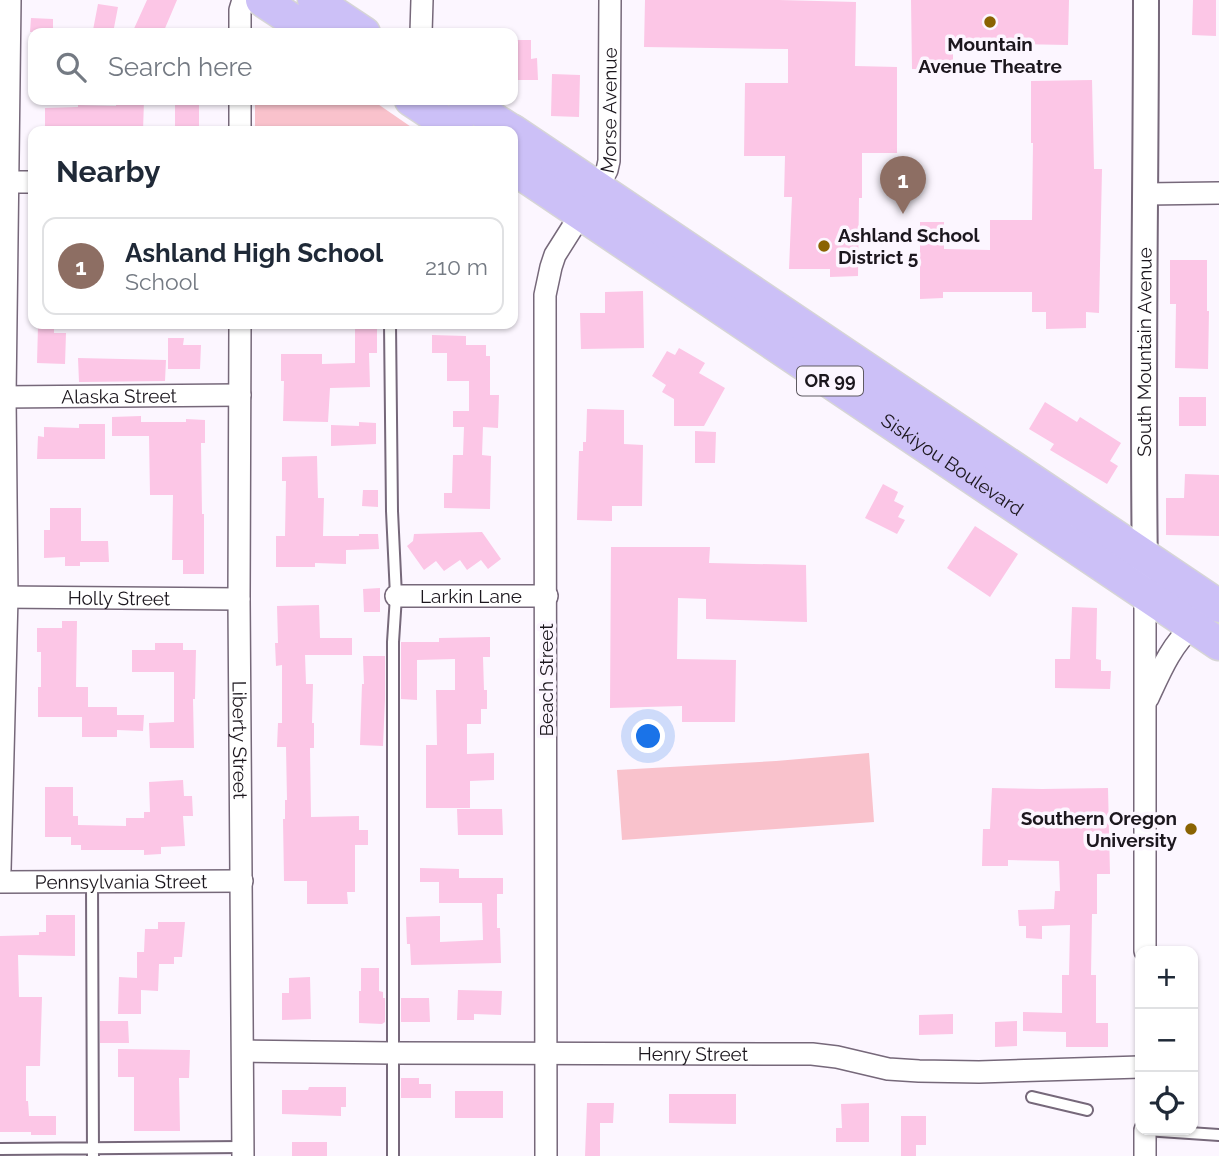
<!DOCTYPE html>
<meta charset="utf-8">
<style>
:root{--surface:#fff;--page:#f2f2f3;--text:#1f2937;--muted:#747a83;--line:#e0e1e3;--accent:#2563eb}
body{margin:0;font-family:Raleway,sans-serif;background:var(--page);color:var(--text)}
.controls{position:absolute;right:21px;bottom:21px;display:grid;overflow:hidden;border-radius:14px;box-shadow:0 2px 5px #0004}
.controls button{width:63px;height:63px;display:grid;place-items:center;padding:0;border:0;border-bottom:2px solid var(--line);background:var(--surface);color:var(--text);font:35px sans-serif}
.you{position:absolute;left:649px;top:737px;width:24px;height:24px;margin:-18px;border:5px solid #fff;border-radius:50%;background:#1a73e8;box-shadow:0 0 0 10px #1a73e833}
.badge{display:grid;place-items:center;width:46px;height:46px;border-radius:50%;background:var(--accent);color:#fff;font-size:23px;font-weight:700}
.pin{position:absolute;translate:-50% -58px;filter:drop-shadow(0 2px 4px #0008)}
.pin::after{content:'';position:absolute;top:37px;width:24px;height:21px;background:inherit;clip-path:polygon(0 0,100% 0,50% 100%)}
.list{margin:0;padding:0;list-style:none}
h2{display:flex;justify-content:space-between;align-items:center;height:91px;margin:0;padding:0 28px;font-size:30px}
h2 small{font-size:23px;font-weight:400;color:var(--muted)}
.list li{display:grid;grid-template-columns:46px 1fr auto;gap:21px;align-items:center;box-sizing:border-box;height:98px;margin:0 14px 14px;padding:0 14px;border:2px solid var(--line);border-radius:14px}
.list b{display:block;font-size:26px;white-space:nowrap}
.list p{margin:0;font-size:23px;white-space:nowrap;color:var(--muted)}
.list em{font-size:23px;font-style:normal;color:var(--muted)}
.icon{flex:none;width:38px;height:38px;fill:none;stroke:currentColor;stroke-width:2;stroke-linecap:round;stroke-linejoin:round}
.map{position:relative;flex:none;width:1219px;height:1156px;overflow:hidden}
.search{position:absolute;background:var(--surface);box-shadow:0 2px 5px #0004;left:28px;top:28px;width:490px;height:77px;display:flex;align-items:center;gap:18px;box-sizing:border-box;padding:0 24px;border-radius:14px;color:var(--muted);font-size:26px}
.panel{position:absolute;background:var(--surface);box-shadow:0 2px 5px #0004;left:28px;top:126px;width:490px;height:203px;border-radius:14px}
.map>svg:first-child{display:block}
</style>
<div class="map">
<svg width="1219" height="1156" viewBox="0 0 1219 1156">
<rect width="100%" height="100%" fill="#fcf6ff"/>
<path fill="#f9c2cc" d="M255 100H372L417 131H255Z
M869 753 874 822 622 840 617 770 776 761Z"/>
<path fill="#fcc6e6" d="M147 0H177L163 33H132Z
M645 0H779L856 2 855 66 897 67V153H862V198H859L858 276 830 277V269H789L792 197H784L785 156H744L745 83H788V49L644 47Z
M911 0H1069L1068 45 953 43V70L912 69Z
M1193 0H1216V36L1192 35Z
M98 4 118 7 113 33 93 30Z
M31 18 53 19V32H30Z
M513 40H531V59L537 58 538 80H513Z
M552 74 580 75 579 117 551 116Z
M1092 80 1094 169H1102L1099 313 1086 312V328L1046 329V312H1032V292H943V298L920 299V222H944V249L990 250V220H1032L1033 143H1031V81Z
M116 100H144L143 131H106V128L70 127V131H45V108L78 107V105L116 106Z
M175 100H199V131H175Z
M1170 260H1207V311H1209L1208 369 1175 368 1176 304H1170Z
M643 291 644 348 581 349 580 313H605V292Z
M355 324H377V353H369L370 387 330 388 328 422 283 421 284 381H281V354H322V364L355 363Z
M38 326H54V333H66L65 364 37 363Z
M432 335 466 336V345H486V356H490V395H499L498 428 483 427 482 455 491 456 490 509 444 508V493H452L453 455H463L464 427H453V411H469V381H447V353H432Z
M168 338H184L183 345H201L200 369H168Z
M679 348 705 363 699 373 725 388 704 426H674V399L662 392 666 385 652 376 667 351 675 355Z
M78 358 166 360 165 381 79 382Z
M1179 397H1206V426H1179Z
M1045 402 1077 422 1080 417 1121 443 1110 461 1118 466 1107 484 1050 450 1054 444 1029 429Z
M587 409 624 410V444L643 445 642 506H612V521L577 520 579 451H583V442H586Z
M141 416V422H186V419L205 420V443H201L202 514H204V574H183V560H172L173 495H150L149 436H112V417Z
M359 422 376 423V444L331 446V425L359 426Z
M79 424H105V459H37L38 436 44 437V427L79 428Z
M695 431 716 432 715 463H695Z
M317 456 318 498H324L323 536H359V534H378L379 549 346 550V564L315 563V567H276V536H285L286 481H282V457Z
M1185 474 1219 475V536L1166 535V498H1184Z
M883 484 898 492 894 501 904 506 898 517 905 520 897 534 865 518Z
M363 490H378V507L362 506Z
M50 508H81V541H108L109 562H80V566H65V557L44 558V530H50Z
M975 526 1018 554 990 597 947 568Z
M482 532 501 559 488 569 481 560 467 570 460 560 444 571 436 561 424 570 407 546 413 541 414 534Z
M611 547H710L709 563 806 565 807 622 706 619V599L678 598 677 659 736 660 735 722H682V706L610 708Z
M380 588V612H364L363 589Z
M319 605 320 638H352V655H305L306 684H313L312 723H314V748H310L311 817 359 816V830H368V845H355V892H347L348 904H307V881H284L283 819H285V800H287L286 747H277L278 723H282V665L276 666 275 643H278L277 606Z
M1072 607 1097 608 1096 659 1101 660V671H1111L1110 689 1055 688V659H1070Z
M62 621H77L76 687H88V707H117V715H144L143 731 117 730V737H82V717H38V687H41V652H37V628H62Z
M490 637V657H483L484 690H487V709H481V724H467V754L494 753V780L470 781V808H426V745H437L436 690H455V659L417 660V700L401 699V642H439V638Z
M155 643H183V650H196L195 699H193L194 748H150L149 723 174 722V672H132V650H155Z
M363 656H385V699L383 746 360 745 362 684H364Z
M183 780 184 796H192L193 816H183L185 846 161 847V854L144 855V850H81V845H71V837H45V787H73V816H78V825L126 826V818H144V812H150L149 782Z
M992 788 1042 789 1108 788 1110 874H1097V914H1092L1091 975H1096V1023H1108V1047H1066V1032L1023 1031V1012L1062 1013V975H1069L1070 925 1042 926V939L1026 938V926H1019L1018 910 1054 909 1055 891H1060L1059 861 1008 860V866H982L983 829H990Z
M457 809H502L503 835H458Z
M420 868 459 869V878H503V894H497V928H500L501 963 411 965 410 944H407L406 917 440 916V942L483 940 482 903H439V882H420Z
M46 915H75V956L18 955 19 997H42L40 1066H26V1101H28L29 1116H56V1135H31V1132H0V936L39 935V932H46Z
M158 922H185L182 957H174V964H159L158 991 141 990V1014H118L119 977 137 978V952H144L145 929H158Z
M361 968H379V991L383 992V998H385V1022L382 1024 359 1023V991H361Z
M310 977 311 1019 282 1020V993H289V978Z
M458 990 502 991 501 1015 474 1014V1020H457Z
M401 998H429L430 1022H401Z
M953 1014V1034L919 1035V1015Z
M100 1021H128L129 1043H100Z
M1017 1021V1046L995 1047V1022Z
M118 1049 190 1050 189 1078H179L180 1131H134V1077H118Z
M401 1078H419V1084H431V1098H401Z
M309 1087H346V1107H341V1116L282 1114V1090H308Z
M455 1091H503V1118H455Z
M669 1094H736V1124L669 1123Z
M587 1103H614L613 1123H600V1156H585Z
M869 1103V1142H836V1128H842L841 1104Z
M901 1116H926V1145H916V1156H901Z
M292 1142H327V1156H292Z"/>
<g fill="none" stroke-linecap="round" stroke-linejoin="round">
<defs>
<path id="service" d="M390 324 392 511 396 596 393 642V1156
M92 881 93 1156
M1032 1097 1087 1110
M1145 1130 1219 1135
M0 1149 243 1147"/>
<g id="minor">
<path d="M240 33V10L243 0"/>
<path d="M421 33 422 0"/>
<path d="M240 131V100"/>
<path d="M0 182H33"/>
<path d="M1146 194 1219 193"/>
<path id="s1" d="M240 324 239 599 243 1156"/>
<path id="s2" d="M0 397 240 395"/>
<path id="s3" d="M396 596H547"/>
<path id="s4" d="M0 597 239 599"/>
<path d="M1148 698C1160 672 1171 645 1193 626"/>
<path d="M0 870 7 597 5 397 10 0"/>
<path id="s5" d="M0 882 242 881"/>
<path d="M1145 951V595"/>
<path id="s6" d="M243 1051 392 1053 812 1054 837 1057 888 1069 919 1071 979 1072 1140 1067"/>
<path d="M1145 1130V1156"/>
<path id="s7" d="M546 1156 545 295 551 267 555 255 598 187 607 170 609 161 610 0"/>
</g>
<g id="tertiary">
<path id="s8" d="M1145 569C1142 380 1146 190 1146 0"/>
</g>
<g id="primary">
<path d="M262 0 312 33"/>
<path d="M314 0 364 33"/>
<path d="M411 100 458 131"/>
<path d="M464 100 512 131"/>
<path d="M513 131 1219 606"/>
<path id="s9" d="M513 168 1219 644"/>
</g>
</defs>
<use href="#service" stroke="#76687a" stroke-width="14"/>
<use href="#minor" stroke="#76687a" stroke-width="24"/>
<use href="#tertiary" stroke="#76687a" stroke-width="28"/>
<use href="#primary" stroke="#d6d5d6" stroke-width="35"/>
<use href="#service" stroke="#fff" stroke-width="10"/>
<use href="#minor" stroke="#fff" stroke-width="21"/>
<use href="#tertiary" stroke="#fff" stroke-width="24"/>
<use href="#primary" stroke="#ccc0f7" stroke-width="32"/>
</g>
<g fill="#8a6302" stroke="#fcf6ff" stroke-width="2.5">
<circle cx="990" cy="22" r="7"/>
<circle cx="824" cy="246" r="7"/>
<circle cx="1191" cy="829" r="7"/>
</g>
<g text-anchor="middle" stroke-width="7" stroke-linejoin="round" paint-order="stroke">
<rect fill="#fcf6ff" stroke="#5f5a62" stroke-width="2" x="797" y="366.5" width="66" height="29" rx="5"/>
<g font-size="18" font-weight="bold" fill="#1c171e">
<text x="830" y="387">OR 99</text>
</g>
<g font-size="19" font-weight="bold" fill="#1c171e" stroke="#fcf6ff">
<text x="990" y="51">Mountain<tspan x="990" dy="22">Avenue Theatre</tspan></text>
<text x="838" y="242" text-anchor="start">Ashland School<tspan x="838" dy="22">District 5</tspan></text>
<text x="1177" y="825" text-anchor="end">Southern Oregon<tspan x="1177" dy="22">University</tspan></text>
</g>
<g font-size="19" fill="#1c171e" stroke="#fcf6ff">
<text dy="7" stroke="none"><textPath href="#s7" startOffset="1062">Morse Avenue</textPath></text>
<text dy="7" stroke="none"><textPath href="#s8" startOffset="217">South Mountain Avenue</textPath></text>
<text dy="7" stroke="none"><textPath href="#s2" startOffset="119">Alaska Street</textPath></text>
<text dy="7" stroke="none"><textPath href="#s9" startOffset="530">Siskiyou Boulevard</textPath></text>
<text dy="7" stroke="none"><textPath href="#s3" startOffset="75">Larkin Lane</textPath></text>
<text dy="7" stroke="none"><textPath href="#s4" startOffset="119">Holly Street</textPath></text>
<text transform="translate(546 680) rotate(-90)" y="7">Beach Street</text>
<text dy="7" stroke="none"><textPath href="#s1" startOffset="416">Liberty Street</textPath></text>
<text dy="7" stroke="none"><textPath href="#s5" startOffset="121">Pennsylvania Street</textPath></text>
<text dy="7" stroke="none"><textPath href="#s6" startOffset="450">Henry Street</textPath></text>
</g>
</g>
</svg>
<div class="controls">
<button>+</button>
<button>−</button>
<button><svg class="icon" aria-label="locate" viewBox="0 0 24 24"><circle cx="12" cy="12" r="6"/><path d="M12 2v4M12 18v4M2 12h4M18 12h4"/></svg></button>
</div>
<div class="you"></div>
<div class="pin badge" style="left:903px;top:214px;background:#8d6e63">1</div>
<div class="search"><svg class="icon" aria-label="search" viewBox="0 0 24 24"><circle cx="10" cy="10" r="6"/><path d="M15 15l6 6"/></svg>Search here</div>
<section class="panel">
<h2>Nearby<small></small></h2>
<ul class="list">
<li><span class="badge" style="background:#8d6e63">1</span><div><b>Ashland High School</b><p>School</p></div><em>210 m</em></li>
</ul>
</section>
</div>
